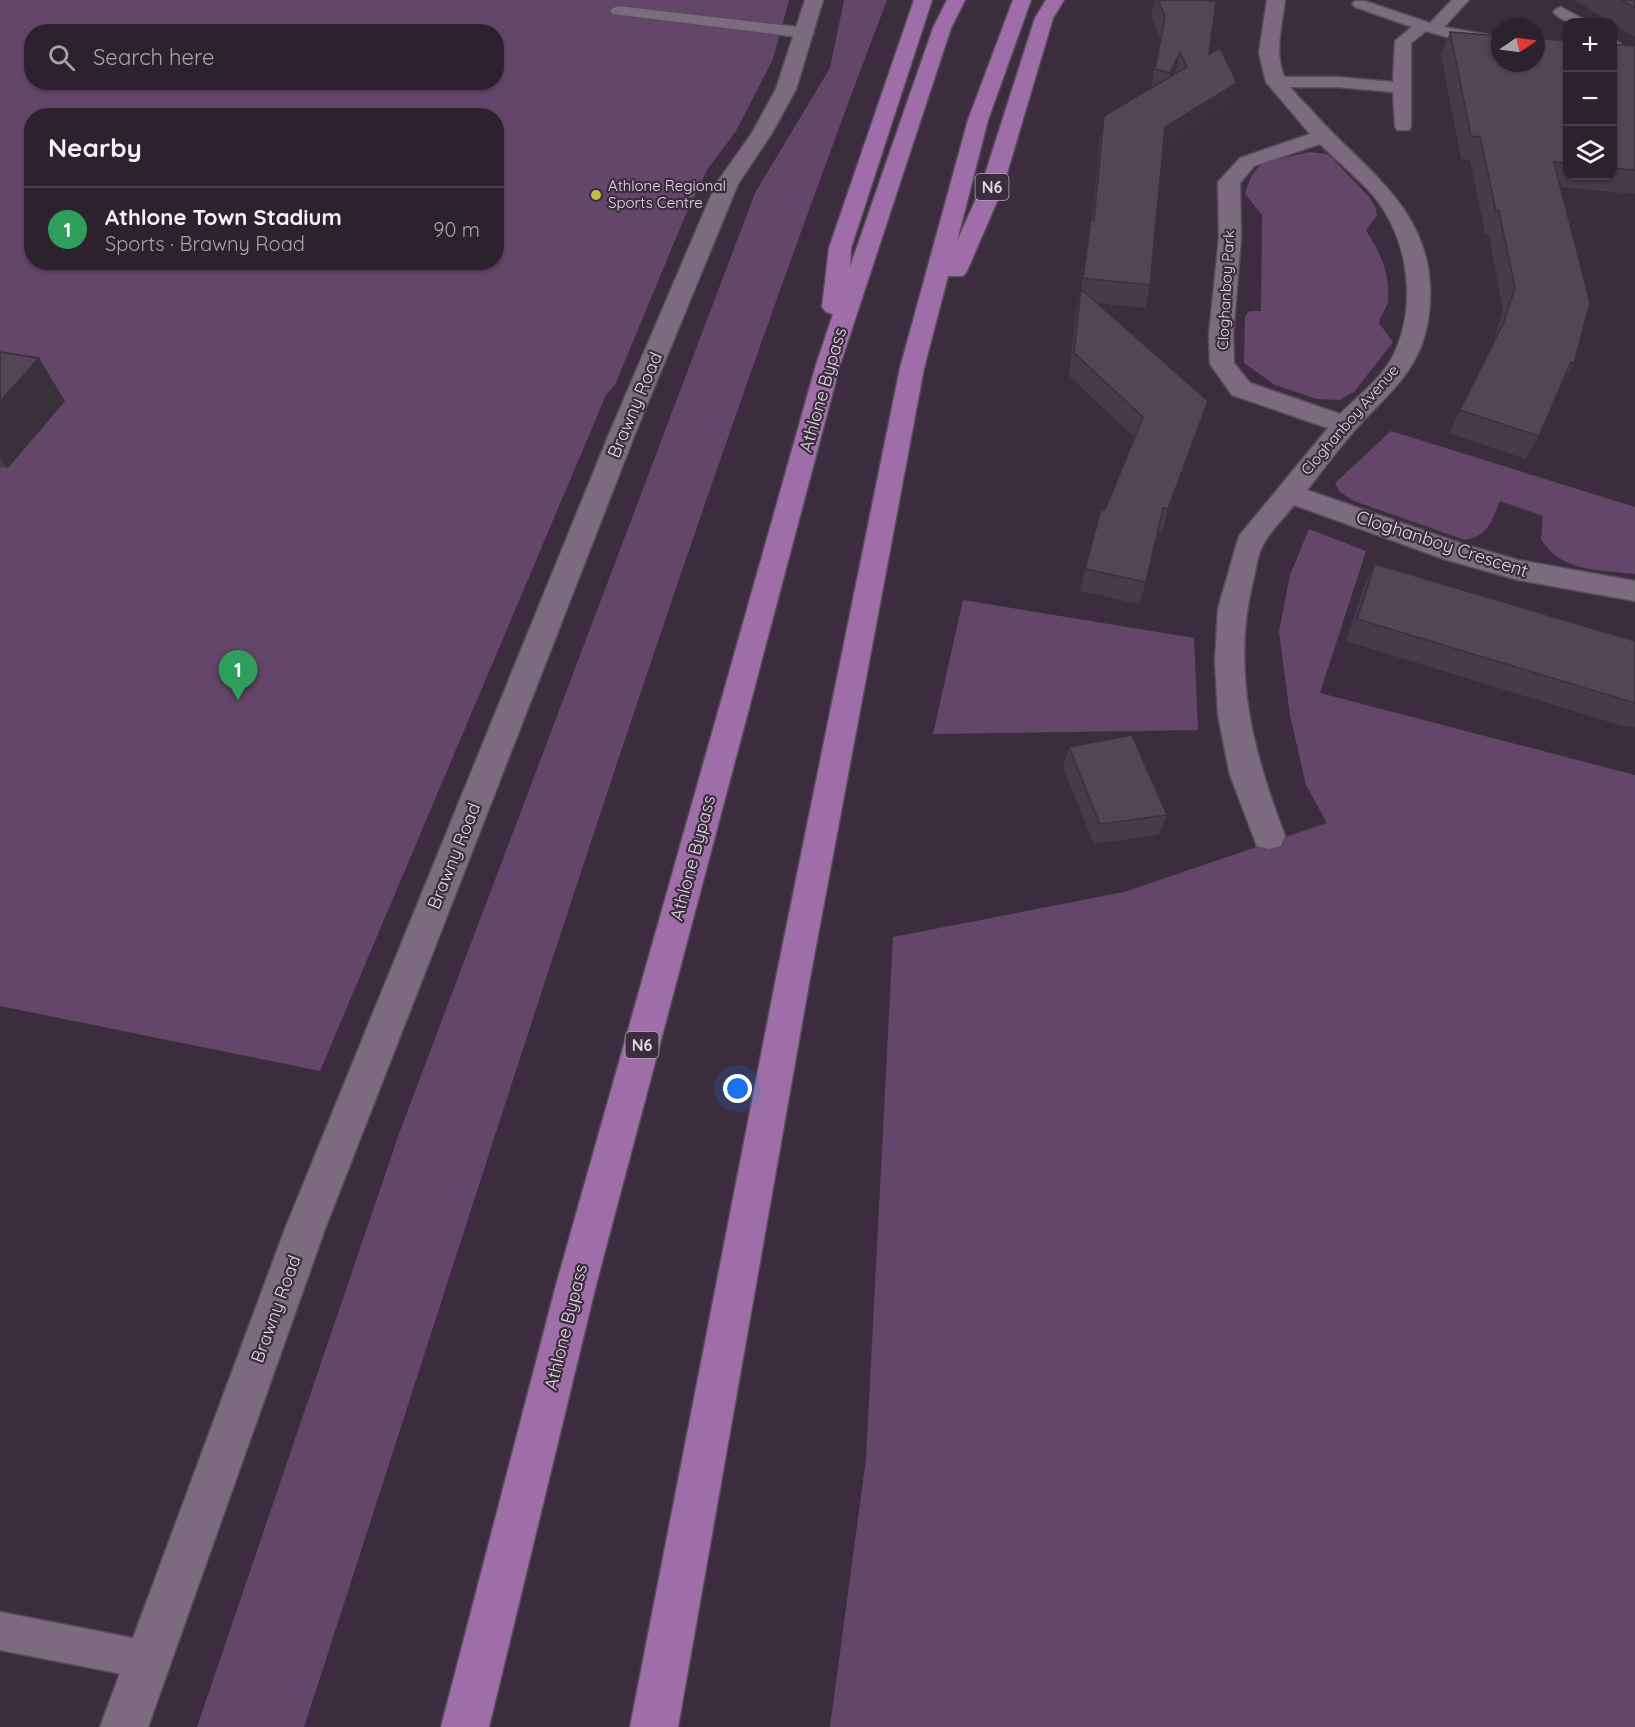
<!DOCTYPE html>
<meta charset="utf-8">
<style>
:root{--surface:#2c222e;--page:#342a36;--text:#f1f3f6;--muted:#a6a4aa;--line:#483f4a;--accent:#bbc044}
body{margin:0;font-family:Quicksand,sans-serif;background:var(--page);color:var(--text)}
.controls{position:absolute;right:18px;top:18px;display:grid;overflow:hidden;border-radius:12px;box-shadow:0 2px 4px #0004}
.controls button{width:54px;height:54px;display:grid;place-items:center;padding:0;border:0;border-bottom:2px solid var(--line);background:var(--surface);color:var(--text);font:30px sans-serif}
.compass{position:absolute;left:1491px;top:18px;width:54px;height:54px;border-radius:50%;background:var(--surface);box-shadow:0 2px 4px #0004;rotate:77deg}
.you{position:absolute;left:738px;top:1089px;width:21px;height:21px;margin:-15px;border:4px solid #fff;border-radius:50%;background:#1a73e8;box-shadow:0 0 0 9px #1a73e833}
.badge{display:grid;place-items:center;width:39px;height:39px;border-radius:50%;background:var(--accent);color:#fff;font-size:20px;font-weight:700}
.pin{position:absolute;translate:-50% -50px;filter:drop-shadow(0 2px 3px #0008)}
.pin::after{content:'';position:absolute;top:32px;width:21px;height:18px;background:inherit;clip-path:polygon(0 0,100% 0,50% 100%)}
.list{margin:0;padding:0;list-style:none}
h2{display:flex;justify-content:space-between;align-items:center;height:78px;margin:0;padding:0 24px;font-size:26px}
h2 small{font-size:20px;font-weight:400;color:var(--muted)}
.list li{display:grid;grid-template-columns:39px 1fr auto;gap:18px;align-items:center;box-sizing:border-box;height:84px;padding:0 24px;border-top:2px solid var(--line)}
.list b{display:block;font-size:22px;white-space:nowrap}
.list p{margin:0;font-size:20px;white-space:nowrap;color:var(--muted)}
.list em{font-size:20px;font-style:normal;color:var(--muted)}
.icon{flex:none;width:33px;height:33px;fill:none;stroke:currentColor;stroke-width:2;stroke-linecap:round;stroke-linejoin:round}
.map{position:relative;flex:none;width:1635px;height:1727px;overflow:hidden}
.search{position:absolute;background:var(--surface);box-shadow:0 2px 4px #0004;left:24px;top:24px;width:480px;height:66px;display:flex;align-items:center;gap:15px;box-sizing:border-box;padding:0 21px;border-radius:24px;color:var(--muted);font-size:22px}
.panel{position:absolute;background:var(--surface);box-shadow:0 2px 4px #0004;left:24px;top:108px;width:480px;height:162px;border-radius:24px}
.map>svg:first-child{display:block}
</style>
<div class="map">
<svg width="1635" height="1727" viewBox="0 0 1635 1727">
<rect width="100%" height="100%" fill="#3b2d3e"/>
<path fill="#65466b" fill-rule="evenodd" d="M0 0H789L773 59 736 131 707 170 683 221 615 385 606 395 320 1071 0 1006ZM32 32H496V82H32ZM32 116H496V262H32Z
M844 0H887C671 568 492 1149 304 1727H197L400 1131 755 193 830 68Z
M1309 152 1327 154 1333 159 1369 197 1375 206 1377 216 1366 230C1380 253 1390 272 1388 301 1387 309 1380 315 1379 323L1393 342 1354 392 1339 400 1317 399 1275 385 1244 363 1245 316 1250 311H1261L1262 215 1245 194C1247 184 1254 169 1263 163Z
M1391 431 1635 507V574C1600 570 1560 572 1541 539L1543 516 1500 501C1491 521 1490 535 1465 540L1354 501 1340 492 1335 483Z
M1309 529 1366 551 1320 693 1635 775V1727H830L866 1459 893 937 1124 892 1327 823 1306 785 1290 715 1279 632 1290 575Z
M963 600 1194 638 1198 730 933 734Z"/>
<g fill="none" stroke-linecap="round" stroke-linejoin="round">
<defs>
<path id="service" d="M1452 0H1469L1444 27 1500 37V47L1460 41 1426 31 1411 43V126L1409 130H1397L1395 126 1393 92 1337 87H1276L1268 82 1276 77H1337L1393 82 1395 41 1412 27 1355 7 1352 4 1355 1H1365L1430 23Z
M618 6 806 28 814 33 806 38 613 14 610 11 613 8Z
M1561 7 1583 19 1586 22C1573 23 1562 22 1553 12L1556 9Z
M1612 38 1621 44 1619 47 1612 49Z
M0 1612 148 1641 161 1647 167 1660 161 1673 148 1679 0 1650Z"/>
<path id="minor" d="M805 0H823L796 89 772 133 738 184 635 434 325 1229 148 1727H100L285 1229 609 434 716 184 752 133 776 89Z
M1267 0H1285C1282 25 1273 56 1286 80 1291 91 1304 102 1312 111 1361 167 1427 205 1430 287 1431 310 1427 337 1416 357 1402 385 1376 406 1355 430 1338 449 1323 470 1307 490L1462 544 1518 560 1635 581V601L1518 580 1444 559 1294 505C1284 518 1270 531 1263 545 1257 555 1256 570 1253 581 1231 671 1253 752 1285 836L1281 846 1269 849 1257 846 1230 775 1218 715 1215 661 1218 609 1239 536 1328 428 1232 395 1210 364 1209 335 1219 238 1218 182 1240 158 1310 134 1266 82 1259 53ZM1320 144C1337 161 1357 177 1373 195 1409 239 1418 305 1393 356 1382 378 1357 397 1340 414L1250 383 1234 363 1233 335 1241 238 1240 183 1254 166Z"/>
<path id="trunk" d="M914 0H932L851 248 850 267 933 28 947 0H965L951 28 840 365 596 1285 489 1727H441L556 1285 816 365 833 314 826 312 822 307 829 248Z
M1013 0H1031L988 120 957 241 980 190 1035 18 1046 0H1064L1053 18 1002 190 967 271 963 276H948L924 368 810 978 678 1727H630L776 978 900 368 968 120Z"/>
</defs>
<use href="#service" stroke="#574c5a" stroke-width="3"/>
<use href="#minor" stroke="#574c5a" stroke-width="3"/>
<use href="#trunk" stroke="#574c5a" stroke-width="3"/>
<use href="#service" fill="#7c6b7e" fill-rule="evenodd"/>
<use href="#minor" fill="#7c6b7e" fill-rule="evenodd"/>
<use href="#trunk" fill="#9f6ea8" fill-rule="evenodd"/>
</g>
<path fill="#473a4a" d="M1155 0H1208L1209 54 1237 83 1231 106 1163 148 1150 285 1145 308 1097 303 1208 401 1201 424 1162 532 1157 531 1146 582 1139 604 1080 591 1085 569 1105 510 1135 438 1069 376 1076 312 1081 289 1087 242 1091 219H1092L1100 139 1104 116 1151 88 1160 38 1151 17Z
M1574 0H1635V37L1612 23V22H1611Z
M1450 32 1568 41V176H1612V44L1635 46V194L1560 187 1574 363 1561 386 1539 436 1525 459 1449 433 1492 347 1503 311 1489 234H1485L1470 160 1461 159 1441 54Z
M0 352 65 401 8 468 0 467Z
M1375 564 1635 641V727L1622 726 1346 641 1364 586Z
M1069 747 1167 815 1159 835 1094 844 1063 767Z"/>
<path fill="#3a303c" d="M1180 52 1175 74 1165 96 1170 73Z
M1237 83 1231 106 1160 150 1165 127Z
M39 358 65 401 8 468 0 457V402Z
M1208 401 1201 424 1162 532 1168 509Z"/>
<path fill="#534456" stroke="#3a303c" stroke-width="1.5" d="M1158 0H1203L1216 2 1209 54 1220 48 1237 83 1165 127 1150 285 1083 278 1091 219 1094 220 1104 116 1187 67 1180 52 1170 73 1155 69 1165 16Z
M1621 0H1635V8Z
M1450 32 1500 36V63H1536V38L1568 41V164L1554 162 1590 303 1574 363 1571 362 1539 436 1460 410 1503 324 1515 288 1499 211H1496L1480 137 1471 136Z
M1612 44 1635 46V170L1612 168Z
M1081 289 1208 401 1168 509 1163 508 1146 582 1085 569 1101 510H1105L1143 417 1074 353Z
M0 352 39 358 0 402Z
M1375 564 1635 641V703L1357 619Z
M1132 735 1167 815 1100 824 1069 747Z"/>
<circle fill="#bbc044" stroke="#3b2d3e" stroke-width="2" cx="596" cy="195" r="6"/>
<g text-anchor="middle" stroke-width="4.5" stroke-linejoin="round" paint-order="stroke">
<g font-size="15" fill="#e1d8e3" stroke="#3b2d3e" text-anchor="start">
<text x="608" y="191">Athlone Regional<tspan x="608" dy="17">Sports Centre</tspan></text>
</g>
<g font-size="15" fill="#e1d8e3" stroke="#3b2d3e">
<text transform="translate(1226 290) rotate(-87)" y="5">Cloghanboy Park</text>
<text transform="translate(1350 420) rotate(-49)" y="5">Cloghanboy Avenue</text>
</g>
<g fill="#3b2d3e" stroke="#afa5b2" stroke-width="1.5">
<rect x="975.5" y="174" width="33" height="26" rx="4.5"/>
<rect x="625.5" y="1032" width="33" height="26" rx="4.5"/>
</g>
<g font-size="16" font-weight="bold" fill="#e1d8e3">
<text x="992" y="193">N6</text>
<text x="642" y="1051">N6</text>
</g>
<g font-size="18" fill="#e1d8e3" stroke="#3b2d3e">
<text transform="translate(823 390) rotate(-74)" y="6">Athlone Bypass</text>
<text transform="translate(635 405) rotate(-67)" y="6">Brawny Road</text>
<text transform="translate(1442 544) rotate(18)" y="6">Cloghanboy Crescent</text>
<text transform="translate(454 856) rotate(-68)" y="6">Brawny Road</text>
<text transform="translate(693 858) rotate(-75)" y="6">Athlone Bypass</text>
<text transform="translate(276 1309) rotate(-70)" y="6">Brawny Road</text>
<text transform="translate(566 1327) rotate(-76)" y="6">Athlone Bypass</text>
</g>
</g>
</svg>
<div class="controls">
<button>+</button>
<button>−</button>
<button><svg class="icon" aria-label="layers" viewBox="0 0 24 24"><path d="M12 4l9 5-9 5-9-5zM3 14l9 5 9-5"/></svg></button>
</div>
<svg class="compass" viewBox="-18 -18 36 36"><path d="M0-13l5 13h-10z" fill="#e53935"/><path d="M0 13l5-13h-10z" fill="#a6a4aa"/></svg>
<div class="you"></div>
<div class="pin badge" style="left:238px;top:700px;background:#2e9e5b">1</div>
<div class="search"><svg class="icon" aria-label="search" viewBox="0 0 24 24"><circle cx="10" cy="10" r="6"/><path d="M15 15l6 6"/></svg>Search here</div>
<section class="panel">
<h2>Nearby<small></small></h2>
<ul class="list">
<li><span class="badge" style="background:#2e9e5b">1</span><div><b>Athlone Town Stadium</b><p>Sports · Brawny Road</p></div><em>90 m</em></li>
</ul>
</section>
</div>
